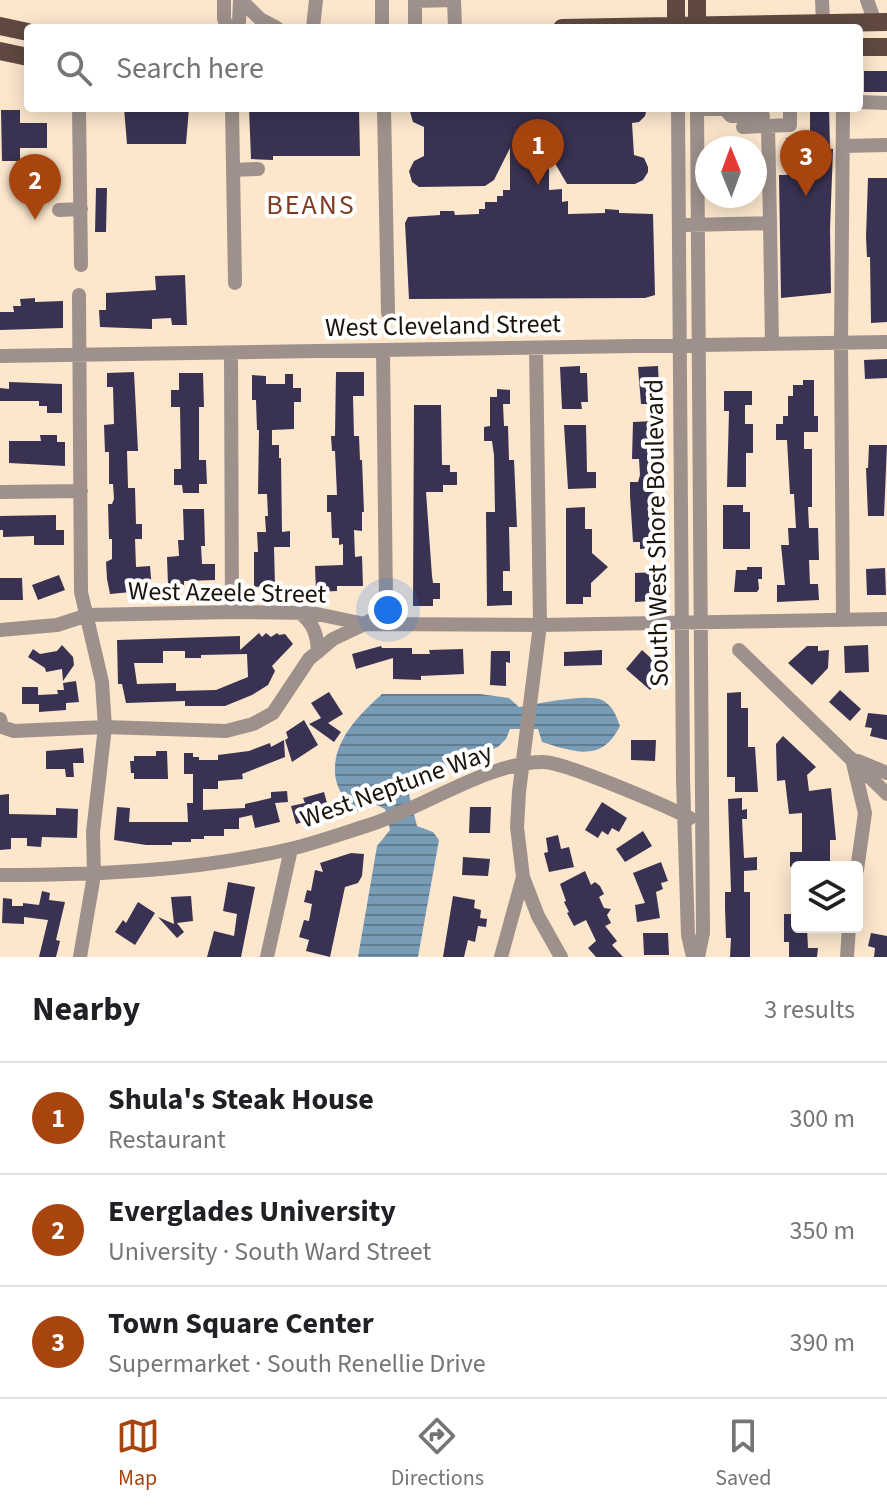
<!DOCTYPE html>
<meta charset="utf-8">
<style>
:root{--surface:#fff;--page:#f6f6f6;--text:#202124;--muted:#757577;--line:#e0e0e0;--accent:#a8450f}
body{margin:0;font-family:"Source Sans 3",sans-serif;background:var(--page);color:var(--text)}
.controls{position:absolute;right:24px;bottom:24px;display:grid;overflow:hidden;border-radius:8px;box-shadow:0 4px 20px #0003}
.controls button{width:72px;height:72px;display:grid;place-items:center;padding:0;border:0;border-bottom:2px solid var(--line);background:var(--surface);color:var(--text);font:40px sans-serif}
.compass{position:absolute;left:695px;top:136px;width:72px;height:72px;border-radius:50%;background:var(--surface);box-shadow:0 4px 20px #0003;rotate:359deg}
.you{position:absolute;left:388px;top:610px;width:28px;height:28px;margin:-20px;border:6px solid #fff;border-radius:50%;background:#1a73e8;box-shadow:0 0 0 12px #1a73e833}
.badge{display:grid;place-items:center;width:52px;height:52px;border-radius:50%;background:var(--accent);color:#fff;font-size:26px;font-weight:700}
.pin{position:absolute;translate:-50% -66px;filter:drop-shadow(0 2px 4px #0008)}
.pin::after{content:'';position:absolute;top:42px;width:28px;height:24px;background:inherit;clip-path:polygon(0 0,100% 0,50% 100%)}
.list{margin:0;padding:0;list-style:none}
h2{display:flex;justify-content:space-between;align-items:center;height:104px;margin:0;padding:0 32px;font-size:34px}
h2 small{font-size:26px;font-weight:400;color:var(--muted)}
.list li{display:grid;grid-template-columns:52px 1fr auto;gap:24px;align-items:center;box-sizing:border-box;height:112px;padding:0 32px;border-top:2px solid var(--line)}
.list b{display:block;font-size:30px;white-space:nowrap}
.list p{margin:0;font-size:26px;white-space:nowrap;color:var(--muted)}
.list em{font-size:26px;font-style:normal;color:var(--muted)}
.icon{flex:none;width:44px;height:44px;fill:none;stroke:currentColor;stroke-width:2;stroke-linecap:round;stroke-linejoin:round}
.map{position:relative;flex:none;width:887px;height:957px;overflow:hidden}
.search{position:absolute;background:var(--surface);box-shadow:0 4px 20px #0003;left:24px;right:24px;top:24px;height:88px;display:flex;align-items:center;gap:20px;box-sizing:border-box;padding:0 28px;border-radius:8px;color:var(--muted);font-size:30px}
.sheet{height:440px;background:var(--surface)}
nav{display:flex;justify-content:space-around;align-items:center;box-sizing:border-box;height:112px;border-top:2px solid var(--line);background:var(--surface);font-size:22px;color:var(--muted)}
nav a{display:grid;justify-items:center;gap:4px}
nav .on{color:var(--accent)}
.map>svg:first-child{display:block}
</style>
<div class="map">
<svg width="887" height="957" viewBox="0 0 887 957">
<defs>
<pattern id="water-rules" width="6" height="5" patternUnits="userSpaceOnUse" patternTransform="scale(2)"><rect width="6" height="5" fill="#789bb6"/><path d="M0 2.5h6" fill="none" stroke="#627d92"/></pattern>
</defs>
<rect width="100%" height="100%" fill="#fce7cd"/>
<path fill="url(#water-rules)" d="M382 694H480L509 698 519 707C537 704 587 693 602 700 613 706 616 715 620 726 602 763 574 752 542 742L538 729H510L506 739 498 747 412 782 409 795 417 826 433 832 439 840 418 957H358L377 846 390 830 385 809 375 804 351 814C346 802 335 785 335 773 333 740 360 714 382 694Z"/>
<path fill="#393252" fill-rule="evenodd" d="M864 71H887V92H864Z
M124 108H189L186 144H127Z
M249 108H359L360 156H273V160L251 159Z
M409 108H647L645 116 639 122 632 123 634 155 644 158 648 167V172L643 180 635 184H567L549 153V190L562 189V202L568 201V214L605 213V209L619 210V213L653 214 655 295 645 298 409 299 405 223 408 217 440 215V211H454L455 215 479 214V209H485V202H497V196H503V190H510V148L494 180 485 186 419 187 412 182 409 171 414 161 424 156V127L413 122Z
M810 108H829L830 149H833L830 229 831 293 781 298 779 175H787L786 138 810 137Z
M1 110H20V123H47V148H20V161H2Z
M868 178H887V322L871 323 870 257H867L866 237Z
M96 188H107L106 232H95Z
M185 275 187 325H172L171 318 152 319V329L100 327 99 310H106V293L156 290 155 276Z
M35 298V302L63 301V328L0 330V312H14L13 306H21L20 299Z
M887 359V378L865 379 864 360Z
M580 366V373H587L588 402H581L582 409H562L560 367Z
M658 366 660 410 647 411V404H641L638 367Z
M134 372 138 451H127L128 488H135L136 524H142V539H135L136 567 150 566 152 590 110 594 107 579 106 562 112 559V539H109L108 504H112L114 499 113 484H109V452H105L104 425 114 424 113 387H107V373Z
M336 372H364V396H353L354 436H359L360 460H362L364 512H362V531L354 530 355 557 362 556 363 586H337V591L316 592 315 566 343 565V544L339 545V538H332L331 512H327V495H337L335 451H332L331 436H335Z
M179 373H203L204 407H199V460H206L207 484H199V493H183L182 485H174V469H181L180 407H171V390H179Z
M285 374H293V388H301V402H294V429L272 430V445H279V458H281L282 532 290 531V547H274L275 586 254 587V552H258L257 532H266L265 516H268L267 494H258L259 430H257L256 400H252V375L266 376V384H285Z
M803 380H814V416H818V432H804V449H812V507H808L809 528H818L819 560H809L810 584H818L819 600 777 602V585H785L781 545H789L788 528H796L794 494H790L787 440H776V424H783V416H788V396H793V385H803Z
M9 382 62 384V413H47V406H39V401H0V388L9 389Z
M497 389 510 390V404H503L504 426H508L509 460H514L517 527H509L510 571H503V591H512V605L487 606 486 512H495L494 455 492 441H484V427L490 426V397H497Z
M724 391H752V405H745V424H753V453H746V487H727L729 411H724Z
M414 405H441L442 465H450V472H457V485H443V492H426L432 576 433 583H440V599H433V606H413Z
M654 421V430H661V439H654V548L640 549V542H633L630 496V482H638L640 475 639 459H632L633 422Z
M564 425H586L587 472H596V488L568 489Z
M40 435H57V442H65V466L9 463V441H41Z
M869 445H887L884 516H868L866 468H868Z
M723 505H743V512H750V549H723Z
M585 507V529H592V553L608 567 591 583V597H583V604H566V508Z
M183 509H204L205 546H201L202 564H215V580L184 581V585H168L167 557 179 556 178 540H184Z
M56 515V530H64V545H34V536L3 537V530H0V516Z
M747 567H762V579H758L759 589 757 592H734L736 570H747Z
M885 568 886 595H867L866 569Z
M657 572V594H650V601L635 602V573Z
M59 575 65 590 38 600 32 585Z
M0 578H22L23 600H0Z
M259 633 262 637 266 633 271 637 277 633 279 635 285 634 293 644 272 666 275 671 268 685 252 695 225 706H185V701L126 703 122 684H118L117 640 240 636V650ZM163 651H185V658H201V655L247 654 248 677 216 690 176 691V683L137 684 134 663H163Z
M62 645 73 657 74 665 63 681 62 669 46 672 45 668 28 657 33 649 40 654 57 651Z
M868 645 869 672 845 673 844 646Z
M381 646 382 648H412V654H430L429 650 463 649 464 674 421 676V680L393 679V658L356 669 352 654Z
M807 646H818V651L829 650 828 668 812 685 788 663Z
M602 650V665L564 666V652Z
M642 650 666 672 650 690 626 669Z
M491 651H510V663L506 662V686L490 685Z
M76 681 79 702 66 703V710L39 712V704H22V687H38V695L58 694 57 690H64L63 683Z
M840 690 861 709 850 721 829 702Z
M329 692 343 714 328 723 341 732 334 742 309 724 321 718 311 703Z
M741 692V708H748V747H755L758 792H735V777H727V693Z
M868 713 887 715V740L870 736 872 728 865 727Z
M304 720 318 745 292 762 285 740 288 738 286 732Z
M783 736 816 767 807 775 809 791 831 788 836 840H830V867H790V852H802V813L789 814 785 780 777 781 776 744Z
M284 740 285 757 242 774 243 779 218 781V789H203V810L245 808V804L271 798V792L287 791 288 802 275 803 280 822 255 828 252 815 239 818V829H224V836H204V839H191V842H172V845H146L114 840 117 807 130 808 129 822H188L187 803H193V774H184V753H193V757H199V760H218V755L249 751 270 743 271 747Z
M631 740H656L655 761 631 760Z
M83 748 84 763H73L74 777H66L65 769H46V751Z
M156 751H167L168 779H134V773H131L130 761H134V756H156Z
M324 792 330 814 296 824 291 806 305 803 303 798Z
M9 794V814L56 815V808L78 809 77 838 42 837 41 847 27 846V838H11V849L0 850V795Z
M742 798V810L747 809V819H742L744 858 757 857V870L744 871V892H750V957H730L731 938H726L725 908V892H731L728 799Z
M602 802 627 818 619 832 612 828 608 835 602 831 598 838 585 830Z
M470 807H491L490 833H469Z
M643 831 652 846 625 862 616 849Z
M558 835 561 849 569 847 574 867 549 872 544 853 548 852 546 838Z
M351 853 364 854 362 876 358 883 345 887 330 957 306 951 309 940 299 937 304 920 309 921 312 904 304 902 307 890 311 891 315 870 323 872 320 863Z
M463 857 490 859 488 876 462 875Z
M661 862 668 881 661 883 663 889 656 892 660 918 637 922 635 905 645 903 633 873Z
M585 871 591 885 595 882 600 886 604 894 599 897 604 908 611 909 607 915 611 923 605 926 617 941 612 945 623 957H596L588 948 596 941 586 920 574 926 567 913 569 912 564 902 566 901 560 884Z
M228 882 255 887 241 957H207L214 931 234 936 237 914 223 911Z
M42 891 50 893 49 900 65 902 56 940 60 941 56 957H39L48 920 24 917V924L2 923 3 898 12 899V906H23V903L39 905Z
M191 896 193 921 177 923 184 932 177 938 158 917 174 924 171 897Z
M453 896 475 900 474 908 481 910 480 918 487 919 486 927 478 926 475 942 468 940 464 957H443Z
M138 902 155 913 135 945 115 932 123 920 126 923Z
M784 914H797V927H807L808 948H818L817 957H789V942H784Z
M643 933H668L669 955H644Z
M871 933 887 936V957H874L875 948 868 946Z"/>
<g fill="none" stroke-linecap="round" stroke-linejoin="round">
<path stroke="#9e918b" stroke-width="14" d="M224 0V19L228 28
M241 0 260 19 277 28
M382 0V28
M415 0V28
M822 0 823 23
M867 0 875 22
M415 1 454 0 455 28
M235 28 239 22 240 0
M313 28 316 0
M859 102 887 103
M79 108 81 265
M232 108 235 283
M384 108 388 313
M678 108 683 779 688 935 693 957
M697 108 703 933 698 957
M843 108 841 343 843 619
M697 109H725L731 116H763
M743 127 790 125V108
M843 146 887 145
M233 170 258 169
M59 210 81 209
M770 223 772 344
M687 225 770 223 768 126
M79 295 81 592 102 682 105 727 93 832 94 875 80 957
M231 353 232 612
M0 356 887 342
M0 492 81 491
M300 613C314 624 317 634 318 652
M0 630 57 625 88 615 232 612 312 613 365 624 540 625 887 619
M739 650 887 794
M0 719 2 727 14 731 105 727 226 731 253 724 273 713 309 659 333 639 365 624 382 613 386 601 383 351
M852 759 865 813 857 870
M858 761 887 773
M0 875C97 875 195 871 290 849 316 843 341 834 366 826 420 810 488 762 543 762 565 762 666 806 690 818
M523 877 538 916 561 957
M267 957 291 849
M501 957 523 877 517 827 519 792 540 625 536 348
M847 957 849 927"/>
<path stroke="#5f4940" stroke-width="18" d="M676 0V28
M697 0V28
M0 26 28 32
M562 28 887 22
M859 47H887
M0 51 28 57"/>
</g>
<g text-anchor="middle" stroke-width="8" stroke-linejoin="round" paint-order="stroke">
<g font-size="26" fill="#1b140b" stroke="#fff">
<text transform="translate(443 325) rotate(-1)" y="9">West Cleveland Street</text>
<text transform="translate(656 533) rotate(-91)" y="9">South West Shore Boulevard</text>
<text transform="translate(227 592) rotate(1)" y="9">West Azeele Street</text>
<text transform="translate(396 785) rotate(-20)" y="9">West Neptune Way</text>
</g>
<g font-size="28" letter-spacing="2" fill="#7d3c1f" stroke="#fff">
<text x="311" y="214">BEANS</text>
</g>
</g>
</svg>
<div class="controls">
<button><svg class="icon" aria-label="layers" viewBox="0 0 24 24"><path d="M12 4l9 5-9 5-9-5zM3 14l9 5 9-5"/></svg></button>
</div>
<svg class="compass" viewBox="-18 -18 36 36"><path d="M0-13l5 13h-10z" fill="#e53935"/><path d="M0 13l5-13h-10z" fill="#757577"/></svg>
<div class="you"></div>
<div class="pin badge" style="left:538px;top:185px">1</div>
<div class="pin badge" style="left:35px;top:220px">2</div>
<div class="pin badge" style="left:806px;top:196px">3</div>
<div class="search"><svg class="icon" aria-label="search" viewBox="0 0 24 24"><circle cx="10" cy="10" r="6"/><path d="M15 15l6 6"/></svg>Search here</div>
</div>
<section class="sheet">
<h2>Nearby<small>3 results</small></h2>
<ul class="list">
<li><span class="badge">1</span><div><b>Shula's Steak House</b><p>Restaurant</p></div><em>300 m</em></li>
<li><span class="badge">2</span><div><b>Everglades University</b><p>University · South Ward Street</p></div><em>350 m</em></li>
<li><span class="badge">3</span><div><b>Town Square Center</b><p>Supermarket · South Renellie Drive</p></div><em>390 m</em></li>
</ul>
</section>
<nav>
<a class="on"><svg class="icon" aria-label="map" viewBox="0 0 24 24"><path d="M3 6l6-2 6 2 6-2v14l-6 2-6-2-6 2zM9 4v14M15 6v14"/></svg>Map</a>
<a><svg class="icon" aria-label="directions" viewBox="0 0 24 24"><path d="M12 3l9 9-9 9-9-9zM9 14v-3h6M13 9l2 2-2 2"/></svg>Directions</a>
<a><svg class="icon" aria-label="saved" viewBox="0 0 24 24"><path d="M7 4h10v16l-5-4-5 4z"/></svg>Saved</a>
</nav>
